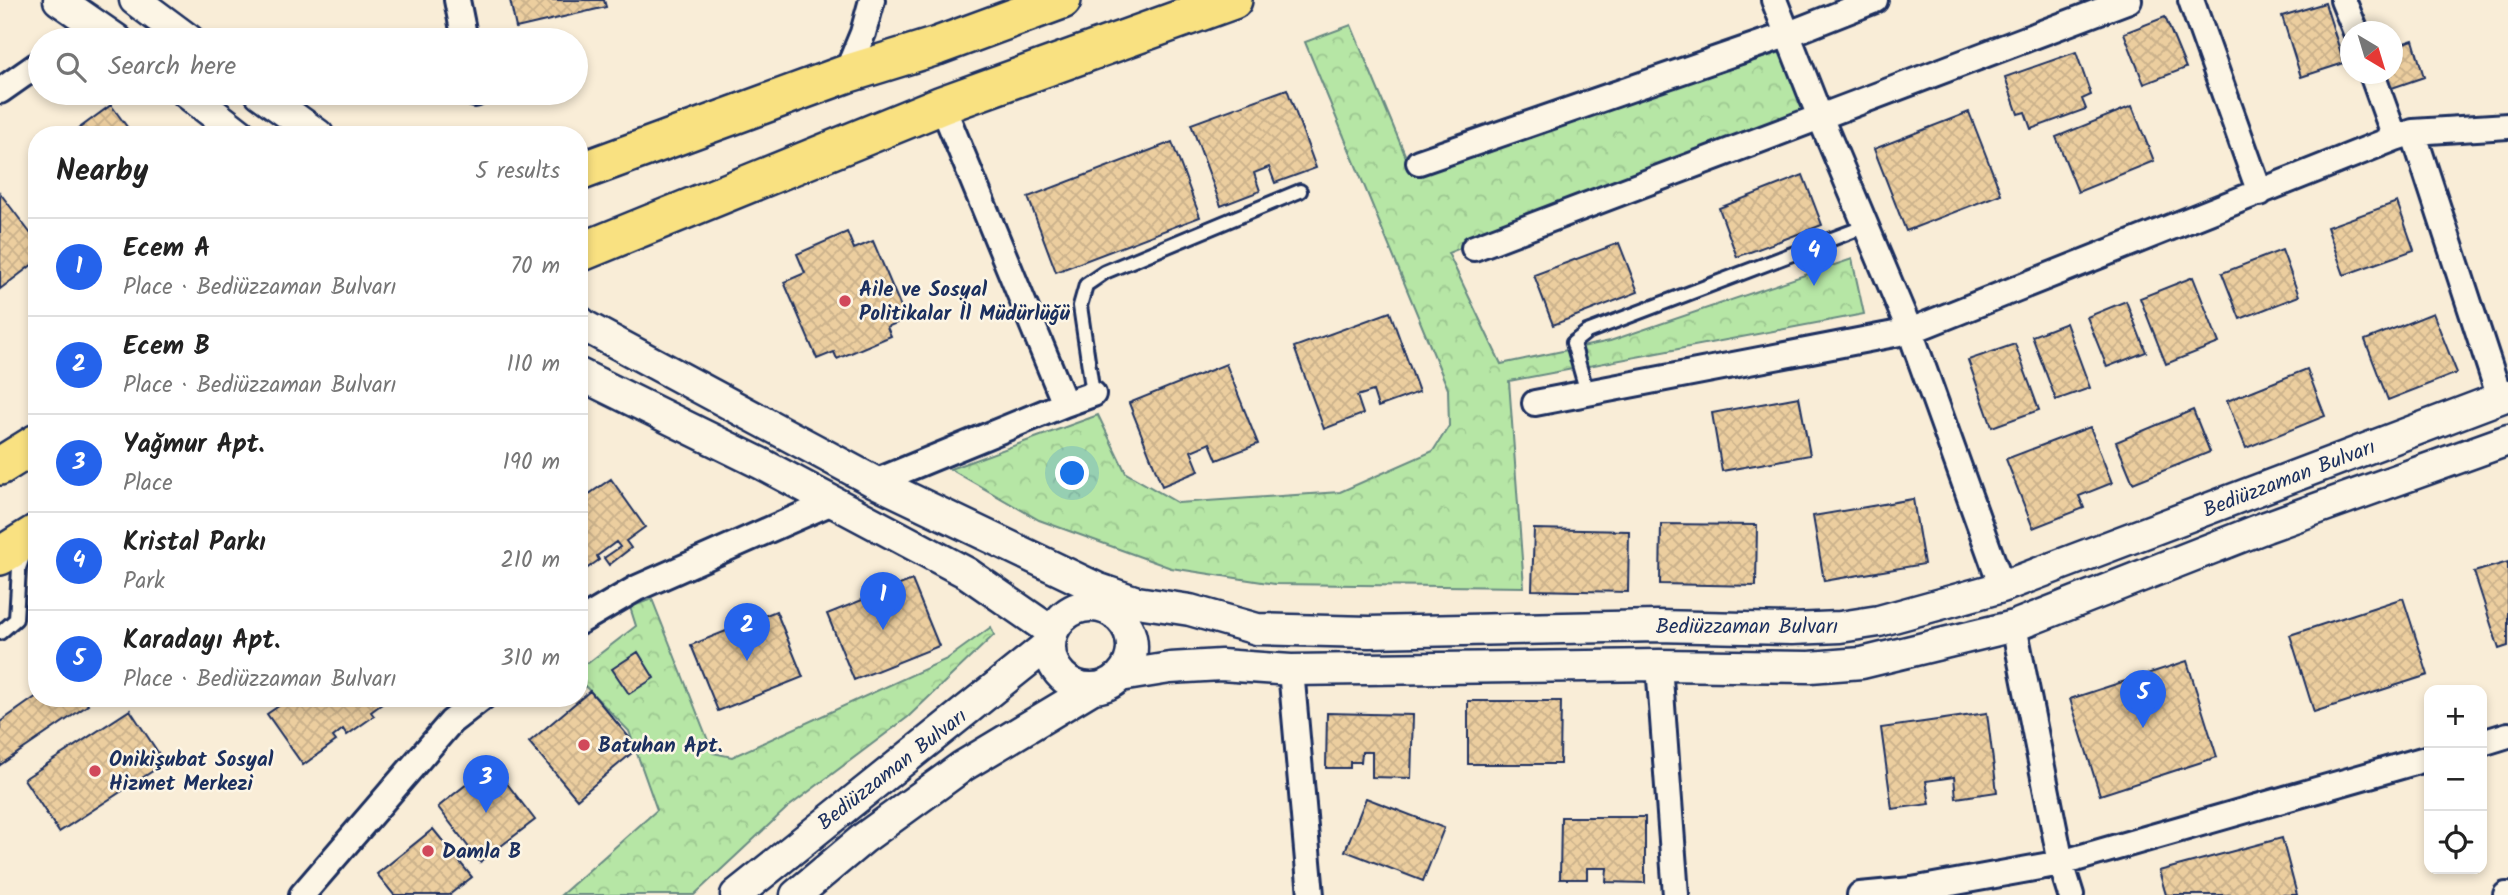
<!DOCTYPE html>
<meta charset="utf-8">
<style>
:root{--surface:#fff;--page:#f6f6f6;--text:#222;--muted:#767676;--line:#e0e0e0;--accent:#2563eb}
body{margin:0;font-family:Kalam,sans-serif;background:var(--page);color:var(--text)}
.controls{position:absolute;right:21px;bottom:21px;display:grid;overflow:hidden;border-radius:14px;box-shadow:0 4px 10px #0003}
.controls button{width:63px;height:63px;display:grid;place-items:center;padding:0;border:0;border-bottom:2px solid var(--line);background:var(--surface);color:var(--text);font:35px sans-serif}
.compass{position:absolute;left:2340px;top:21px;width:63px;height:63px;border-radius:50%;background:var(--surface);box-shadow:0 4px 10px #0003;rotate:142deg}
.you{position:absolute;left:1073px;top:474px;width:24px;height:24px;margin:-18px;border:5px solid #fff;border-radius:50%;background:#1a73e8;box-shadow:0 0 0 10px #1a73e833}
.badge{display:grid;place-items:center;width:46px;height:46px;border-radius:50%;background:var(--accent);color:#fff;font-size:23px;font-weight:700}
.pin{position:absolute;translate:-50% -58px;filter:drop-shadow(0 2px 4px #0008)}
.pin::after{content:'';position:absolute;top:37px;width:24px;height:21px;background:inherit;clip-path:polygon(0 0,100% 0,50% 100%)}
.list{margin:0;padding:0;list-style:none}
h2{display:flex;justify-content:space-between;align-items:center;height:91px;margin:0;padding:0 28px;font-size:30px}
h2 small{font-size:23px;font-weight:400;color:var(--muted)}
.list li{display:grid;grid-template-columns:46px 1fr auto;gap:21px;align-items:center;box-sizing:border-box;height:98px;padding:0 28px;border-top:2px solid var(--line)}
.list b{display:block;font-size:26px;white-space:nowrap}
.list p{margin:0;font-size:23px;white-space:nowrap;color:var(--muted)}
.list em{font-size:23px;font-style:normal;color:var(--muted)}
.icon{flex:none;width:38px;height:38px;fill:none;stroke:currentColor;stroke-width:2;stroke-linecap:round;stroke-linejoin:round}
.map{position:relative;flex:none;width:2508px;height:895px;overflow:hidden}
.search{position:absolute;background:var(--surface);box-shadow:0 4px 10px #0003;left:28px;top:28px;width:560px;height:77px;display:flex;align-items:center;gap:18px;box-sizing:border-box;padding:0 24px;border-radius:38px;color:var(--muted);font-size:26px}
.panel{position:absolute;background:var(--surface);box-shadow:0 4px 10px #0003;left:28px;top:126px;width:560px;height:581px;border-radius:28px}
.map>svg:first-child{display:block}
</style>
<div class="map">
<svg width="2508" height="895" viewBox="0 0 2508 895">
<defs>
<pattern id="park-crowns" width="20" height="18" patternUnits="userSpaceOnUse" patternTransform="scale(1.75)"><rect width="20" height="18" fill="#b6e6a5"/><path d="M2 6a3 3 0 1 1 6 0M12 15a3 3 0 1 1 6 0" fill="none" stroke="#9cc690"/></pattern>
<pattern id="building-cross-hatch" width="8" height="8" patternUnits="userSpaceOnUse" patternTransform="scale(1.75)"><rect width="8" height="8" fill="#ecce9f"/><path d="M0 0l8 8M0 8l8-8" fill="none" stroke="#cab18b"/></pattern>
</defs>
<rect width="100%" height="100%" fill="#f9edd7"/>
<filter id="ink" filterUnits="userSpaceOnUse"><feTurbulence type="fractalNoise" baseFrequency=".0143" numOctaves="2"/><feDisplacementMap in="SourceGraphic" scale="14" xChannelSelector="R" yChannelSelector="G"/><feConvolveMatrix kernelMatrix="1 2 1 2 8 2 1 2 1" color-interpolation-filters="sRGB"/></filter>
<g filter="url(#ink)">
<path fill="url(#park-crowns)" stroke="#688a82" stroke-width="2" d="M1351 25 1413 174 1787 50 1807 108 1448 253 1501 364 1610 341 1852 259 1864 314 1509 381 1524 587 1275 584 1171 568 1039 520 950 469 1098 415 1126 473 1178 503 1340 492 1433 451 1449 426 1448 389 1305 42Z
M652 599 713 753 732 757 947 659 991 627 994 635 908 717 787 808 694 895H561L657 810 629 731 579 680V658L588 663 636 626 630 607Z"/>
<path fill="url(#building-cross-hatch)" stroke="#1b2f5e" stroke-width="2" d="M510 0H604L606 7 516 28Z
M2325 3 2344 63 2301 77 2282 16Z
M2165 17 2186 68 2144 84 2124 33Z
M2413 40 2424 77 2389 89 2384 74H2392V47Z
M2076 52 2091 95 2082 99 2086 109 2031 129 2025 112 2018 114 2005 77Z
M1287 89 1316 168 1275 183 1269 167 1254 173 1260 191 1221 206 1191 124Z
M111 105 133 135H70Z
M2132 106 2154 161 2078 192 2056 137Z
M1969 112 2001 194 1906 231 1874 149Z
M1172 142 1200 217 1056 272 1028 197Z
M1803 175 1822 225 1737 257 1719 208Z
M0 193 37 242V261L0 289Z
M2397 202 2414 250 2344 275 2327 227Z
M847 232 854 249 873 241 906 319 887 327 891 336 837 359 834 352 817 359 784 282 805 273 797 254Z
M1619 243 1638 292 1553 325 1534 275Z
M2282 250 2299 296 2240 319 2222 273Z
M2193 277 2219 343 2166 364 2140 298Z
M2126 301 2146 352 2107 367 2087 317Z
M1390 312 1419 392 1378 407 1373 391 1357 396 1363 414 1324 429 1294 347Z
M2433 313 2457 373 2388 400 2365 340Z
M2066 323 2090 388 2056 400 2032 336Z
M2015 344 2039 410 1992 427 1968 360Z
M1226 364 1258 444 1217 460 1210 443 1191 451 1199 471 1162 486 1129 403Z
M2307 369 2325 416 2246 448 2227 401Z
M1799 397 1810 455 1722 471 1712 413Z
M2193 410 2210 452 2133 483 2116 442Z
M2090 427 2112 483 2079 496 2084 508 2033 528 2006 459Z
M611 479 645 527 626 541 631 548 609 565 604 558 620 547 616 542 597 556 599 560 579 574V501Z
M1913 499 1924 564 1824 581 1813 516Z
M1661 524 1757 525 1756 586 1660 584Z
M1534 529 1629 531 1628 592 1532 590Z
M2508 562V646L2499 649 2474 572Z
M912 580 939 646 854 680 827 614Z
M2403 598 2428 675 2314 712 2290 635Z
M776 611 803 677 718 711 691 645Z
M638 652 654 678 629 694 612 669Z
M2187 661 2217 757 2100 795 2070 699Z
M590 691 638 748 577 799 529 742Z
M37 696 83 698 88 705 0 765V722Z
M301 698H390L371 712 374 716 347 735 343 729 333 737 336 741 303 765 267 714 289 699 293 704Z
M1468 701H1561L1560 764H1468Z
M130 710 165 763 59 832 24 779Z
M1327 713 1413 715 1411 778 1372 777V752H1362L1361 762H1350V768H1326Z
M1987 713 1997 792 1956 798 1954 777 1926 781 1930 804 1892 809 1881 728Z
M492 764 535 820 480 862 438 807Z
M1366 798 1444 828 1423 881 1345 851Z
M1561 817H1645V883L1606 882 1607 868H1587V879H1560Z
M433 829 472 877 449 895H394L377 874Z
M2282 838 2297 895H2166L2159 871Z"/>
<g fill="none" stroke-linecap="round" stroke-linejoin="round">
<defs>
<path id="service" d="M1587 393 1573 343 1587 332 1866 226
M1093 394 1080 306 1086 285 1105 272 1300 191
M0 633 16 619 19 568 25 551"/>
<path id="minor" d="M457 0 465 40
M1774 0 1820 117 1910 331 2002 587
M2191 0 2260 193
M2343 0 2356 32
M73 40 96 24
M846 74 863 33 872 0
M2372 74 2395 138
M0 91 40 63
M475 93V94
M2413 132 2500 398
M1419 162 1789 34 1875 0
M1474 248 2129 0
M1535 403 1910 331 2395 138 2413 132 2508 126
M1065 404 1093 394
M875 482 1065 404 942 105
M579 622 637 588 832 502
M2014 626 2061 863 2071 895
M1659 665 1676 895
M1291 670 1311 895
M2482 743 2508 735
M302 895 451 722 482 698
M1860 895 1912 890 2061 863 2429 758
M2506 895H2508"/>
<path id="tertiary" d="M59 0 117 40
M135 0 189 40
M187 93 241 135
M260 93 318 135
M579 323 875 482 1099 589 1137 602 1190 610 1257 629 1369 632 1657 626 1792 629 1840 627 1879 621 2002 587 2508 395
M579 374 760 463 967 573 1052 632
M1050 647a41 41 0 1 1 82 0a41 41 0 1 1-82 0Z
M1120 676 1170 668 1221 665 1291 670 1659 665 1810 667 1862 663 2014 626 2266 527 2508 440
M736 895 1049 644
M796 895 864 838 963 766 1093 688"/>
<path id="secondary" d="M579 323 581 325"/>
<path id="primary" d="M579 172 846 74 937 46 1062 0
M579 253 942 105 1233 0
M0 466 37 443
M0 556 37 533"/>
</defs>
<use href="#service" stroke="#1b2f5e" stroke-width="18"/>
<use href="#minor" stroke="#1b2f5e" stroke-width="30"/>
<use href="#tertiary" stroke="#1b2f5e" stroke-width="35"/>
<use href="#secondary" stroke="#1b2f5e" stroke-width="38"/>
<use href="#primary" stroke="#1b2f5e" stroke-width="42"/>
<use href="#service" stroke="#fcf5e5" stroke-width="12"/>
<use href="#minor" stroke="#fcf5e5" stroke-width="24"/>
<use href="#tertiary" stroke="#fcf5e5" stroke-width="30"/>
<use href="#secondary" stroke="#fcf5e5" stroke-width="33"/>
<use href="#primary" stroke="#f9e181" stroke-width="37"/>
</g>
</g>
<g fill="#d1495b" stroke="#fcf5e5" stroke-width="2.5">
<circle cx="845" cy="301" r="7"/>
<circle cx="584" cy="745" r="7"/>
<circle cx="95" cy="771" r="7"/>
<circle cx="428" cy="851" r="7"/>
</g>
<g text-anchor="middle" stroke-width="5" stroke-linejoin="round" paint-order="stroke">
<g font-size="21" font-weight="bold" fill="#1b2f5e" stroke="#fcf5e5" text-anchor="start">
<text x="859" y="296">Aile ve Sosyal<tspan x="859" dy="24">Politikalar İl Müdürlüğü</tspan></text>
<text x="598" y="752">Batuhan Apt.</text>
<text x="109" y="766">Onikişubat Sosyal<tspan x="109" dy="24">Hizmet Merkezi</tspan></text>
<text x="442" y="858">Damla B</text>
</g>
<g font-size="21" fill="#1b2f5e" stroke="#fcf5e5">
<text transform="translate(2289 478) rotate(-21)" y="7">Bediüzzaman Bulvarı</text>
<text x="1747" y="633">Bediüzzaman Bulvarı</text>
<text transform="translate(892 769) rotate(-38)" y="7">Bediüzzaman Bulvarı</text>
</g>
</g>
</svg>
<div class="controls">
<button>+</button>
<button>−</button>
<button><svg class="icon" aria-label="locate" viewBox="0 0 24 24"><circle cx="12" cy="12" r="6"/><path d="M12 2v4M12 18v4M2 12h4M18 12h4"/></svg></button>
</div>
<svg class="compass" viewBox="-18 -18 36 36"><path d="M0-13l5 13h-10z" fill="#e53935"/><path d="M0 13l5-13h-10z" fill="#767676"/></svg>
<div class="you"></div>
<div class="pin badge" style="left:883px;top:630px">1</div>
<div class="pin badge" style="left:747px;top:661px">2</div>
<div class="pin badge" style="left:486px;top:813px">3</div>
<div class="pin badge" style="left:1814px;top:286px">4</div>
<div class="pin badge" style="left:2143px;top:728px">5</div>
<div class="search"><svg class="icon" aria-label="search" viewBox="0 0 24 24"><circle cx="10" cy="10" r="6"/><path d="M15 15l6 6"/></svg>Search here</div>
<section class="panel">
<h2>Nearby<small>5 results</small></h2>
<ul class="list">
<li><span class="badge">1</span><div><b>Ecem A</b><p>Place · Bediüzzaman Bulvarı</p></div><em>70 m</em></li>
<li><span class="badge">2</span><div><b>Ecem B</b><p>Place · Bediüzzaman Bulvarı</p></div><em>110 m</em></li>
<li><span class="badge">3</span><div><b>Yağmur Apt.</b><p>Place</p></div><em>190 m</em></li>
<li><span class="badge">4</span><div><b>Kristal Parkı</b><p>Park</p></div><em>210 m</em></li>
<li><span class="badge">5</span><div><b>Karadayı Apt.</b><p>Place · Bediüzzaman Bulvarı</p></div><em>310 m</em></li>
</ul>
</section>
</div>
